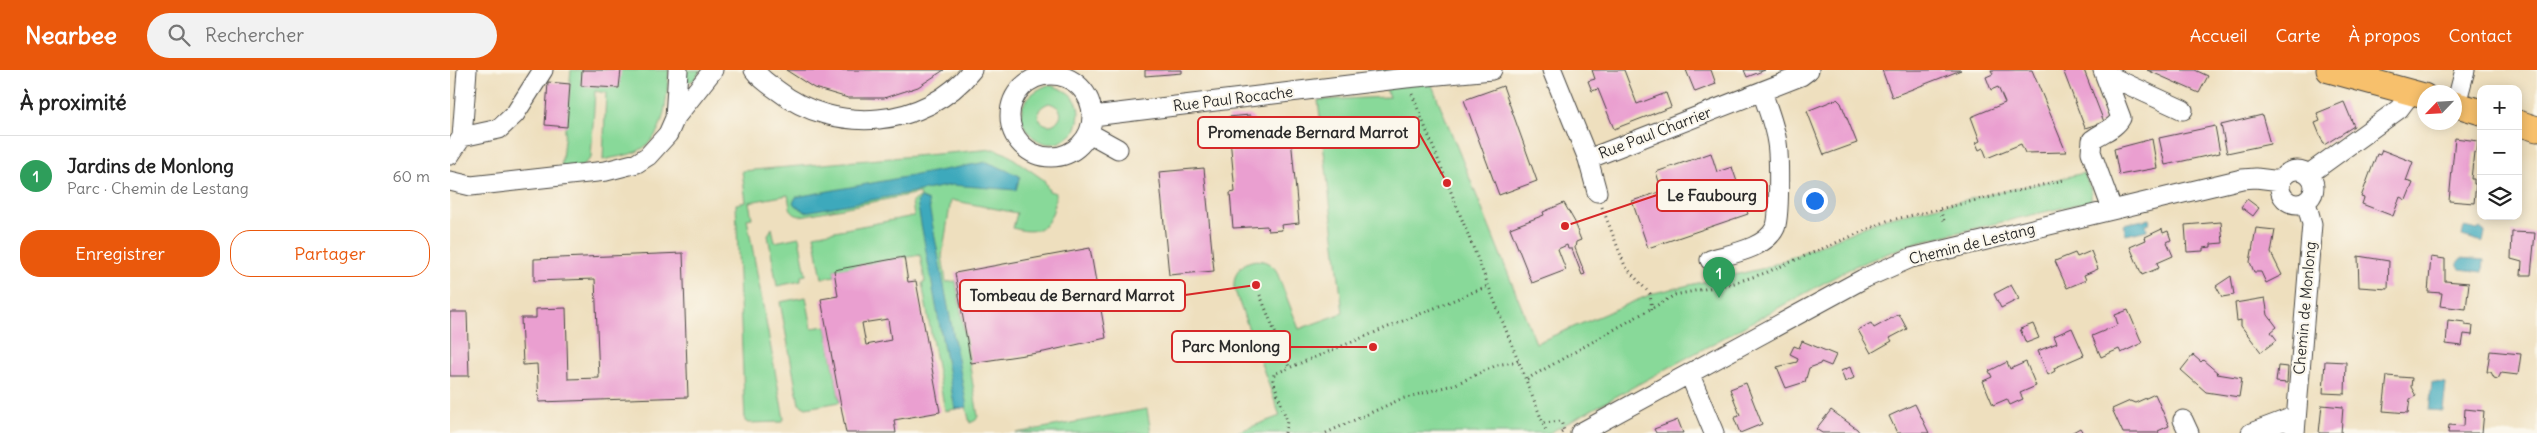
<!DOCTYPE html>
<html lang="fr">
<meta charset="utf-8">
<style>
:root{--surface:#fff;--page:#f2f2f2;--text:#222;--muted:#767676;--line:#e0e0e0;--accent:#ea580c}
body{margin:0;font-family:Delius,sans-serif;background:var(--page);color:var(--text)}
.controls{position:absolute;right:15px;top:15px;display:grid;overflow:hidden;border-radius:10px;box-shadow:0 2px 12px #0003}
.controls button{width:45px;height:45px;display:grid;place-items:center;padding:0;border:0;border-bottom:1px solid var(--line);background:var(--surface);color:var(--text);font:25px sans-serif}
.compass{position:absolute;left:1967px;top:15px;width:45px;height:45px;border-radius:50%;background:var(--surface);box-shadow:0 2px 12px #0003;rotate:245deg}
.you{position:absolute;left:1364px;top:130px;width:18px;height:18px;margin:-12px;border:4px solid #fff;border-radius:50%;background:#1a73e8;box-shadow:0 0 0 8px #1a73e833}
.badge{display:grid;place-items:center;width:32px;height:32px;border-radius:50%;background:var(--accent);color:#fff;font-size:16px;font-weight:700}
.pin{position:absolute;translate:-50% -41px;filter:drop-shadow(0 1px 2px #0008)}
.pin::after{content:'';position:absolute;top:26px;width:18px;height:15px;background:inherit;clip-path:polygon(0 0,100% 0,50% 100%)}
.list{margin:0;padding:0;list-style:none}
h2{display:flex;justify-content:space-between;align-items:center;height:65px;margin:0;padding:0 20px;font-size:21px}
h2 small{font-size:16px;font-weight:400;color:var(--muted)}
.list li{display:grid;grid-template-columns:32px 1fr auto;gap:15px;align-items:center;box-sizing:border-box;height:80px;padding:0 20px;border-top:1px solid var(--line)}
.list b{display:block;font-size:19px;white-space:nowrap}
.list p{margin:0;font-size:16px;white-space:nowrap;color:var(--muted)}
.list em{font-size:16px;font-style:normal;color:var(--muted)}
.actions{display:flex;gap:10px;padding:15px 20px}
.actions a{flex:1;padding:11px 0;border:1px solid var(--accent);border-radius:20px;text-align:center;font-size:18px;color:var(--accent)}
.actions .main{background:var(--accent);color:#fff}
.icon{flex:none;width:28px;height:28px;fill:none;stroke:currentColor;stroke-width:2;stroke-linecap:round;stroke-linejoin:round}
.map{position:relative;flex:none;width:2087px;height:363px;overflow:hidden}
header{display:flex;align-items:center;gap:30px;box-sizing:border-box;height:70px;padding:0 25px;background:var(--accent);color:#fff}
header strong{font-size:24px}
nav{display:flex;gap:28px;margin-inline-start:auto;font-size:18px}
.search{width:350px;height:45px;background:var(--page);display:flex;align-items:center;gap:12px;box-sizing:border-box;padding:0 18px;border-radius:28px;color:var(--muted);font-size:19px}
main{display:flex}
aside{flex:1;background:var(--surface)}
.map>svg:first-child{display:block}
</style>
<header>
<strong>Nearbee</strong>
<div class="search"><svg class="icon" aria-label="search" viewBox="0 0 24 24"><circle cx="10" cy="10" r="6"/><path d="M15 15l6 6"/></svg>Rechercher</div>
<nav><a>Accueil</a><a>Carte</a><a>À propos</a><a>Contact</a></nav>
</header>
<main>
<aside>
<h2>À proximité<small></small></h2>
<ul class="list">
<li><span class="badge" style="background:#2e9e5b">1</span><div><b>Jardins de Monlong</b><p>Parc · Chemin de Lestang</p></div><em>60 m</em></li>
</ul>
<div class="actions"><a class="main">Enregistrer</a><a>Partager</a></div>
</aside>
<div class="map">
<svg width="2087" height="363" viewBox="0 0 2087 363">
<rect width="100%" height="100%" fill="#fbf7ec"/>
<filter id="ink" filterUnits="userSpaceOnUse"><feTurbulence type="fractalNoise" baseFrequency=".02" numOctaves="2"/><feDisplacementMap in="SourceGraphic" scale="10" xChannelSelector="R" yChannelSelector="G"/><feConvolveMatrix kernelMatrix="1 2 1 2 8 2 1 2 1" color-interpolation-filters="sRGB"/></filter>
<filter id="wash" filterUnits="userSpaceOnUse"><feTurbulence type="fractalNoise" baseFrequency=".0096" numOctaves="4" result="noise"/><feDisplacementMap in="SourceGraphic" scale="20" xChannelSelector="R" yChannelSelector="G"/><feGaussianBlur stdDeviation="1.12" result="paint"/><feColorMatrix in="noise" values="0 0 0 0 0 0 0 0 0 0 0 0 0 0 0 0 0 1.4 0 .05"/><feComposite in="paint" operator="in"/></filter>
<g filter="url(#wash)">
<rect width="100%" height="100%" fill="#eedfbe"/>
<path fill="#88d999" stroke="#5a8262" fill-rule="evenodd" d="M121 0H219C216 28 217 66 188 81 178 86 164 87 153 90L156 23 145 21 141 88 132 96 111 99Z
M235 0H251L244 10 238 12 236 10Z
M929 0H976L1086 273 1204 223 1315 198 1436 148 1634 103 1641 120V131L1467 172 1405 196 1099 363H785L830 346 784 218C782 193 810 180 826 200L849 259 893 243 868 30 939 27Z
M598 15C622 20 635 33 626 58 624 64 620 66 615 69 588 90 542 37 598 15ZM599 33C607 35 615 42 608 50 597 65 575 42 599 33Z
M544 79 557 84 594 110 599 121 606 123C604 151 594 168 563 158L567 143 501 130 492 186 496 212 506 211 528 346 526 350 520 353 516 337 495 341 472 213 475 212 470 185 384 200 385 206 372 208 364 165 464 146 462 132 470 127 469 123 351 146C339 145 340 136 338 125L299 132 302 148 297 149 334 349 332 352 298 353 295 351 286 134 296 132 292 101Z
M322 158 325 172 349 167 356 205 351 206V211L327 216 318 165Z
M356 227 362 258 376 256 390 332 356 338 349 334 330 232Z
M697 339 701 363H566Z"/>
<path fill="#3ca9bc" stroke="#346a74" d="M537 92 570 106 566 120 502 115 355 142 343 133 346 127Z
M471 128 478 131 517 337 505 339 467 132Z
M1699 149 1700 153 1696 154 1697 160 1676 165 1673 154Z
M2014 157 2027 160 2030 158 2035 162 2033 172 2012 166Z
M2011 188 2034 190 2033 202 2010 199 2007 193Z
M1982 312 1996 313 1993 341 1979 340Z"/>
<g id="blocks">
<path fill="#ea9fd0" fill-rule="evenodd" d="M132 0H171L169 18 131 16Z
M336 0H494L468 17 434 28H398L364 18Z
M695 0H732V3L695 6Z
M1142 0H1174L1187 34 1216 23 1221 37 1164 59 1148 19 1142 21 1138 11 1145 9Z
M1236 0H1261L1266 14 1245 22Z
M1294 0H1315L1297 7Z
M1432 0H1511L1442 27Z
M1541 0H1582L1616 82 1575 83 1571 74 1537 88 1533 78 1529 80 1526 73 1530 71 1521 47 1555 33 1548 17 1541 20 1536 7 1543 4Z
M1613 0H1634L1654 52 1635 58Z
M1697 0H1745L1758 6 1749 23Z
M98 12 120 14 117 57 95 55Z
M1053 16 1087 111 1049 125 1014 30Z
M1387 29 1391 33 1407 73 1374 85 1357 41Z
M1894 32 1904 56 1874 75 1865 53 1870 51 1867 43Z
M800 45 823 70 841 68 849 153 831 155 832 160 818 161 817 156 783 158 780 123 785 122 778 47Z
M1812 45 1820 74 1777 83 1771 55Z
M1765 56 1770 83 1715 95 1709 68Z
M2005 68 2028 71 2027 83 2024 82 2021 109H2024V114H2026L2024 133 1999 131Z
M1702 69 1707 98 1669 105 1664 79Z
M1932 80 1963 92 1956 111 1963 113 1956 130 1950 127 1943 146 1912 134 1914 128 1911 127 1927 84 1930 85Z
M1261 83 1267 102 1282 97 1298 144 1198 178 1182 131 1212 121 1206 102Z
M754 98 764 201 719 205 709 102Z
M1797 129 1809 138 1803 146 1791 137Z
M1114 133 1126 154 1125 155 1131 170 1126 172 1125 178 1135 204 1132 205 1122 179H1118L1117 175 1108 179 1116 200 1082 213 1060 158 1094 145 1093 142Z
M1771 152 1773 173 1761 174V177L1753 178V181L1737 182 1735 155Z
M1806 158 1825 160 1821 183 1832 205 1816 213 1811 202H1804L1800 192Z
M1712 159 1713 163 1718 161 1721 170 1717 172 1723 186 1707 193 1709 198 1692 205 1680 177 1696 170 1695 167Z
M2062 162 2085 163 2081 205H2071L2072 192 2061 189Z
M640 178 656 268 594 282 521 293 505 203ZM591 213 592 221 598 220 602 237 575 242 572 225 579 223 577 215Z
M1641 181 1648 199 1634 205 1636 210 1617 218 1605 191 1625 183 1627 187Z
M233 183 238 327 89 332 87 294 73 295 71 248H86V239L116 238 118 309 149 308 145 209 84 211V189Z
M1908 186 1939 191 1938 219 1909 217Z
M454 187 458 212 466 211 490 342 444 350 446 363H396L371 229 388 226 384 200ZM438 249 441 270 416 275 412 253Z
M1981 187 1995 189V211L2019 213 2016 239 1990 236 1992 223 1978 222Z
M1781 206 1784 225 1772 227 1766 216Z
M1561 215 1569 229 1551 238 1544 224Z
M1815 228 1818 245 1827 257 1821 262 1827 270 1811 282 1791 256V250L1787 251 1785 233Z
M1678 240 1692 273 1671 283 1669 279 1651 287 1642 266 1668 255 1665 245Z
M0 242H17L19 306H0Z
M1449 244 1457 259 1440 268 1442 271 1421 283 1408 260 1421 253 1424 258Z
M1998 250 2015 252V255L2023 256 2022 265 2014 264 2012 276 1996 274Z
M1583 254 1589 268 1576 273 1570 259Z
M1622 258 1634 285 1604 298 1605 301 1598 305 1588 281 1607 273 1604 266Z
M1352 271 1386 285 1381 296 1371 292 1370 294 1359 298 1355 312 1336 318 1327 297 1347 292 1348 288 1340 284 1344 276 1349 278Z
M2040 281 2071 284 2068 305 2051 303 2048 309 2044 308 2041 302H2037Z
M1743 285 1751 292 1753 290 1768 303 1767 304 1792 308 1789 327 1756 322 1731 300Z
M1875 291 1896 292 1895 324 1873 323Z
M1557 292 1560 299 1576 292 1586 316 1570 323 1573 329 1560 335 1557 329 1543 335 1533 311 1542 307 1539 301Z
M1828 296 1838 297 1837 313 1826 312Z
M1400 297 1404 308 1395 312 1391 301Z
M1937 306 1962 308 1961 317 1966 326 1960 329 1958 343 1933 341Z
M1296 313 1312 354 1290 363 1284 348 1290 345 1280 319Z
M1705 324 1719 356 1708 361 1709 363H1673L1662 339 1680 331 1685 333Z
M1465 334 1479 363H1447L1439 346Z
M1872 335 1893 337 1891 363H1869Z
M2015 339 2034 341 2032 363H1998L1999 355 2014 356Z
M1381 340 1407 359 1410 363H1372L1366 359Z
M1228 350 1233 363H1206L1204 359Z
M1630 358 1633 363H1621Z"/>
</g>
</g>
<g filter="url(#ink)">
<use href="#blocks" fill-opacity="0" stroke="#484641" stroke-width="1"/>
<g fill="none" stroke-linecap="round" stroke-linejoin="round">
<defs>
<path id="minor" d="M304 0C310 8 318 14 327 20 384 65 476 59 522 0
M1102 0 1138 89 1147 122
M1653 0 1671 48C1665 59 1652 62 1642 70L1641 82 1662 139
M1655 4 1733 40
M560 46a41 41 0 1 1 82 0a41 41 0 1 1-82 0Z
M2006 34 2015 0
M643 46 956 8 1042 0
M225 48 263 0
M639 63 668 79
M12 67 49 59 65 44 93 0
M0 85 12 67 17 0
M1138 89 1351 6 1359 0
M1830 117a17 17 0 1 1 34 0a17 17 0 1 1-34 0Z
M1859 104 1949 39 1961 23
M0 111 21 116 156 101 187 93 198 86 218 64 225 48 228 0
M1260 190C1279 184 1315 179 1325 158 1330 149 1329 85 1327 73 1325 56 1317 38 1312 21
M1240 305 1264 363
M1733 350 1739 363
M1130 363 1413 209 1461 188 1792 109 1806 108 1831 111
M1801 363 1846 346
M1845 363 1862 154 1856 132"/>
<path id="major" d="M1879 0 1974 26
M2004 34 2031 42
M2068 53 2087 59"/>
</defs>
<use href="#minor" stroke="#484641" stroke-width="21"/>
<use href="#major" stroke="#484641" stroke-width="27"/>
<path stroke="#484641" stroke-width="3" stroke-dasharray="1 4" stroke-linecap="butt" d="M962 24 1097 363
M1152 137 1175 196 1200 224 1202 239
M1490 140 1495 153
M810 225 839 297
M1077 309 1225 225 1284 213 1315 203 1437 151 1614 110
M1094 353 1111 351 1114 361 1111 363
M835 363 837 351 823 310 824 304 1038 216
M876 363 951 329 1006 314 1047 295 1069 291"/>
<use href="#minor" stroke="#fff" stroke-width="19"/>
<use href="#major" stroke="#f7c06c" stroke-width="25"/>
</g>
</g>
<g text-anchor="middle" stroke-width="4.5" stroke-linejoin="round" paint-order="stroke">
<g font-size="15" fill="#2b2b2b" stroke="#fbf7ec">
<text transform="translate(783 29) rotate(-7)" y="5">Rue Paul Rocache</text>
<text transform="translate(1205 63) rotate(-21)" y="5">Rue Paul Charrier</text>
<text transform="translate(1522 174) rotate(-14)" y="5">Chemin de Lestang</text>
<text transform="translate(1855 238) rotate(-85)" y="5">Chemin de Monlong</text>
</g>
</g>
<path fill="none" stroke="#d62828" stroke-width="2" d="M997 113L969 63M1115 156L1207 125M806 215L735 225M923 277L840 277"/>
<g fill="#d62828" stroke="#fbf7ec" stroke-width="2">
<circle cx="997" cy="113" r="5"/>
<circle cx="1115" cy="156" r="5"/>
<circle cx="806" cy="215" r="5"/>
<circle cx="923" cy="277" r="5"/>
</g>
<g fill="#fbf7ec" stroke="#d62828" stroke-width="2">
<rect x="748" y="47" width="221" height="31" rx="5"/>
<rect x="1207" y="110" width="110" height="31" rx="5"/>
<rect x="510" y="210" width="225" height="31" rx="5"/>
<rect x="722" y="261" width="118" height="31" rx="5"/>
</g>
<g font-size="16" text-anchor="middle" font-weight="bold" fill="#2b2b2b">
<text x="858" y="68">Promenade Bernard Marrot</text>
<text x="1262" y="131">Le Faubourg</text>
<text x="622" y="231">Tombeau de Bernard Marrot</text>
<text x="781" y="282">Parc Monlong</text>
</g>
</svg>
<div class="controls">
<button>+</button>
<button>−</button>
<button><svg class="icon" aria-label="layers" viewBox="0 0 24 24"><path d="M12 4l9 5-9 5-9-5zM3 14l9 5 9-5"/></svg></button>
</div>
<svg class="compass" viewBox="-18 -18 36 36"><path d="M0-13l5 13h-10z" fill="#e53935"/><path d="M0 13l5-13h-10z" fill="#767676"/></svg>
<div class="you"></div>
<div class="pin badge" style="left:1269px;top:228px;background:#2e9e5b">1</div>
</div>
</main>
